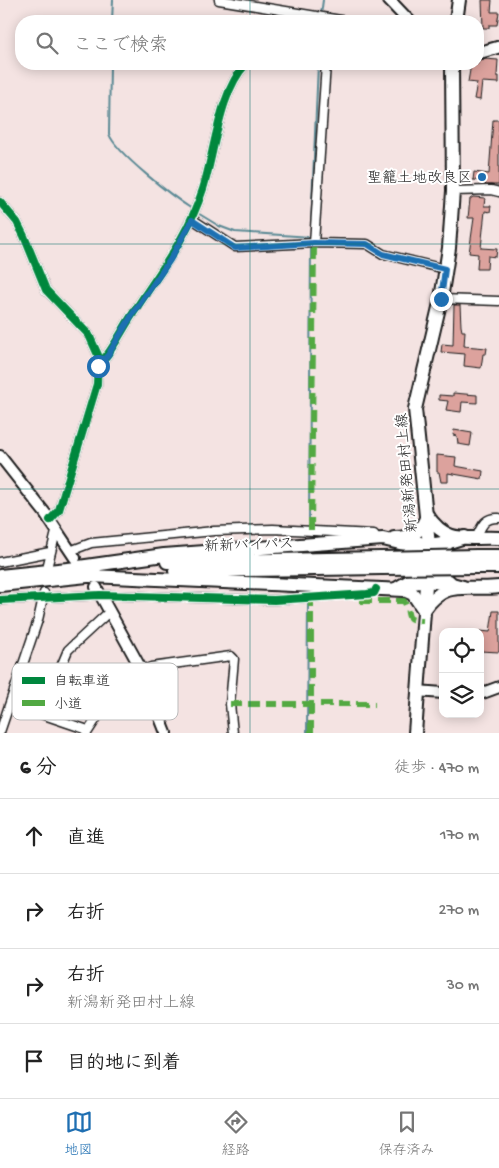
<!DOCTYPE html>
<html lang="ja">
<meta charset="utf-8">
<style>
:root{--surface:#fff;--page:#f6f6f6;--text:#222;--muted:#767676;--line:#e0e0e0;--accent:#1f6fb2}
body{margin:0;font-family:"Gochi Hand","Klee One",sans-serif;background:var(--page);color:var(--text)}
.controls{position:absolute;right:15px;bottom:15px;display:grid;overflow:hidden;border-radius:10px;box-shadow:0 2px 12px #0003}
.controls button{width:45px;height:45px;display:grid;place-items:center;padding:0;border:0;border-bottom:1px solid var(--line);background:var(--surface);color:var(--text);font:25px sans-serif}
.stop{position:absolute;width:15px;height:15px;margin:-11px;border:4px solid #1f6fb2;border-radius:50%;background:#fff}
.stop.end{background:#1f6fb2;border-color:#fff;box-shadow:0 1px 5px #0008}
.list{margin:0;padding:0;list-style:none}
h2{display:flex;justify-content:space-between;align-items:center;height:65px;margin:0;padding:0 20px;font-size:21px}
h2 small{font-size:16px;font-weight:400;color:var(--muted)}
.list li{display:grid;grid-template-columns:32px 1fr auto;gap:15px;align-items:center;box-sizing:border-box;height:75px;padding:0 20px;border-top:1px solid var(--line)}
.list b{display:block;font-size:19px;white-space:nowrap}
.list p{margin:0;font-size:16px;white-space:nowrap;color:var(--muted)}
.list em{font-size:16px;font-style:normal;color:var(--muted)}
.icon{flex:none;width:28px;height:28px;fill:none;stroke:currentColor;stroke-width:2;stroke-linecap:round;stroke-linejoin:round}
.map{position:relative;flex:none;width:499px;height:733px;overflow:hidden}
.search{position:absolute;background:var(--surface);box-shadow:0 2px 12px #0003;left:15px;right:15px;top:15px;height:55px;display:flex;align-items:center;gap:12px;box-sizing:border-box;padding:0 18px;border-radius:20px;color:var(--muted);font-size:19px}
.sheet{height:365px;background:var(--surface)}
nav{display:flex;justify-content:space-around;align-items:center;box-sizing:border-box;height:70px;border-top:1px solid var(--line);background:var(--surface);font-size:14px;color:var(--muted)}
nav a{display:grid;justify-items:center;gap:2px}
nav .on{color:var(--accent)}
.map>svg:first-child{display:block}
</style>
<div class="map">
<svg width="499" height="733" viewBox="0 0 499 733">
<rect width="100%" height="100%" fill="#f4e3e2"/>
<filter id="ink" filterUnits="userSpaceOnUse"><feTurbulence type="fractalNoise" baseFrequency=".02" numOctaves="2"/><feDisplacementMap in="SourceGraphic" scale="10" xChannelSelector="R" yChannelSelector="G"/><feConvolveMatrix kernelMatrix="1 2 1 2 8 2 1 2 1" color-interpolation-filters="sRGB"/></filter>
<g filter="url(#ink)">
<g fill="none" stroke-linecap="round" stroke-linejoin="round">
<path stroke="#5c8a95" stroke-width="2" d="M321 15 323 0
M112 21 113 0
M110 64 109 134C116 153 173 197 192 209
M196 212 219 226 235 232 311 237
M311 226 318 64
M309 521 311 246
M307 733 308 604"/>
</g>
<path fill="#dca29d" stroke="#1c1c1c" d="M482 0H492L491 12H499L497 25H489V28H483Z
M485 59 498 60 497 76H499V83L482 82 480 100 474 99 477 83 468 82 471 64H478V60Z
M493 120H499V185H485V181L473 180 474 172 489 174Z
M473 197 485 198 484 206H491L490 212 485 211 481 248 497 249 496 257 488 256 487 269H477L478 254 469 253 474 218H468L470 199Z
M454 305H460L461 326 462 331H465L464 346 487 348 486 354H483L481 368 464 366 465 354 441 352 442 344 453 345Z
M453 393 477 395V403L462 402 461 412 446 410 448 401 439 400V395L453 396Z
M454 430 472 433 470 446 458 444 457 436 453 435Z
M437 455 456 457 455 466 483 471 482 479 448 473V482H441L439 472H437Z
M493 611H499V652L480 651V631L490 632Z"/>
<g fill="none" stroke-linecap="round" stroke-linejoin="round">
<defs>
<path id="minor" d="M219 0 347 21
M287 21 294 13
M453 191 491 190 499 192
M0 202 17 222 24 236 46 290 89 335 98 355 97 384 59 510 50 520
M192 219 235 247 314 243 367 244 383 254 445 269
M314 243 326 64
M441 299 499 301
M99 365C113 350 121 332 132 315 160 270 186 241 203 189 215 151 219 92 246 64
M477 536C482 525 485 517 499 518
M70 551 91 543 214 531 273 529 374 534 376 537
M0 562 50 552
M48 564 56 532
M0 600 100 595 274 600 370 593
M141 671 151 667 231 656 234 659 230 704 233 733
M12 699 41 714 88 730
M41 714 68 650 110 611
M0 732 38 620 44 593
M87 733 109 699 147 683"/>
<path id="tertiary" d="M0 456 45 513 75 558
M96 587 140 667 166 733
M417 691 443 693
M480 694 499 687"/>
<path id="secondary" d="M389 0 409 21
M478 53 499 47"/>
<path id="primary" d="M456 21 459 0
M415 733 429 545 415 409 441 299 449 248 453 191 452 64"/>
<path id="trunk" d="M427 515C448 546 466 536 499 538
M394 538C412 538 422 532 427 515
M403 539 429 545 449 542
M477 556H499
M167 562 381 558
M79 567 164 555 383 539 408 545 452 584 463 587
M477 567H499
M175 571 382 568
M0 576 87 567
M90 576 404 590 413 594 424 610C446 578 466 591 499 587
M406 584 427 581 452 584
M0 585 97 575
M396 589 413 579 449 542 465 537"/>
</defs>
<use href="#minor" stroke="#1c1c1c" stroke-width="11"/>
<use href="#tertiary" stroke="#1c1c1c" stroke-width="14"/>
<use href="#secondary" stroke="#1c1c1c" stroke-width="15"/>
<use href="#primary" stroke="#1c1c1c" stroke-width="16"/>
<use href="#trunk" stroke="#1c1c1c" stroke-width="16"/>
<use href="#minor" stroke="#fff" stroke-width="8"/>
<use href="#tertiary" stroke="#fff" stroke-width="10"/>
<use href="#secondary" stroke="#fff" stroke-width="11"/>
<use href="#primary" stroke="#fff" stroke-width="12"/>
<use href="#trunk" stroke="#fff" stroke-width="12"/>
<defs>
<path id="trunk-bridge" d="M381 558 477 556
M382 568 477 567"/>
</defs>
<use href="#trunk-bridge" stroke="#1c1c1c" stroke-width="16" stroke-linecap="butt"/>
<use href="#trunk-bridge" stroke="#fff" stroke-width="12"/>
<path stroke="#52a943" stroke-width="6" stroke-dasharray="12 6" stroke-linecap="butt" d="M311 530 314 243
M360 601H404C412 615 402 620 423 621
M230 704H375
M311 733V598L315 599"/>
<defs>
<path id="cycleway" d="M0 202 17 222 24 236 46 290 89 335 98 355 97 384 59 510 50 520
M99 365C113 350 121 332 132 315 160 270 186 241 203 189 215 151 219 92 246 64
M0 600 100 595 274 600 367 594 374 593 376 589"/>
</defs>
<use href="#cycleway" stroke="#fff" stroke-width="11"/>
<use href="#cycleway" stroke="#00873e" stroke-width="8"/>
</g>
</g>
<g fill="none" stroke-linecap="round" stroke-linejoin="round" filter="url(#ink)">
<path stroke="#1f6fb2" stroke-width="6" d="M98 366 108 355 132 315 170 260 192 220 235 248 314 243 367 244 383 254 445 269 441 299"/>
</g>
<path fill="none" stroke="#0f766e" stroke-width="1" stroke-opacity="0.55" d="M250 0V21M250 64V733M0 244H499M0 489H499"/>
<circle fill="#1f6fb2" stroke="#fff" stroke-width="2" cx="482" cy="177" r="5"/>
<g text-anchor="middle" stroke-width="4" stroke-linejoin="round" paint-order="stroke">
<g font-size="15" fill="#1c1c1c" stroke="#fff" text-anchor="end">
<text x="472" y="182">聖籠土地改良区</text>
</g>
<g font-size="15" fill="#1c1c1c" stroke="#fff">
<text transform="translate(406 473) rotate(-95)" y="5">新潟新発田村上線</text>
<text transform="translate(249 544) rotate(-2)" y="5">新新バイパス</text>
</g>
</g>
<rect x="12" y="663" width="166" height="57" rx="8" fill="#fff" stroke="#bbb" stroke-width="1"/>
<rect x="22" y="677" width="23" height="7" fill="#00873e"/>
<rect x="22" y="700" width="23" height="6" fill="#52a943"/>
<g font-size="14" fill="#1c1c1c">
<text x="54" y="685">自転車道</text>
<text x="54" y="708">小道</text>
</g>
</svg>
<div class="controls">
<button><svg class="icon" aria-label="locate" viewBox="0 0 24 24"><circle cx="12" cy="12" r="6"/><path d="M12 2v4M12 18v4M2 12h4M18 12h4"/></svg></button>
<button><svg class="icon" aria-label="layers" viewBox="0 0 24 24"><path d="M12 4l9 5-9 5-9-5zM3 14l9 5 9-5"/></svg></button>
</div>
<div class="stop" style="left:98px;top:366px"></div>
<div class="stop end" style="left:441px;top:299px"></div>
<div class="search"><svg class="icon" aria-label="search" viewBox="0 0 24 24"><circle cx="10" cy="10" r="6"/><path d="M15 15l6 6"/></svg>ここで検索</div>
</div>
<section class="sheet">
<h2>6 分<small>徒歩 · 470 m</small></h2>
<ul class="list">
<li><svg class="icon" aria-label="ahead" viewBox="0 0 24 24"><path d="M12 20V5M6 11l6-6 6 6"/></svg><div><b>直進</b></div><em>170 m</em></li>
<li><svg class="icon" aria-label="right" viewBox="0 0 24 24"><path d="M7 20v-9h11M14 6l5 5-5 5"/></svg><div><b>右折</b></div><em>270 m</em></li>
<li><svg class="icon" aria-label="right" viewBox="0 0 24 24"><path d="M7 20v-9h11M14 6l5 5-5 5"/></svg><div><b>右折</b><p>新潟新発田村上線</p></div><em>30 m</em></li>
<li><svg class="icon" aria-label="arrive" viewBox="0 0 24 24"><path d="M6 21V4h12l-3 4 3 4H6"/></svg><div><b>目的地に到着</b></div></li>
</ul>
</section>
<nav>
<a class="on"><svg class="icon" aria-label="map" viewBox="0 0 24 24"><path d="M3 6l6-2 6 2 6-2v14l-6 2-6-2-6 2zM9 4v14M15 6v14"/></svg>地図</a>
<a><svg class="icon" aria-label="directions" viewBox="0 0 24 24"><path d="M12 3l9 9-9 9-9-9zM9 14v-3h6M13 9l2 2-2 2"/></svg>経路</a>
<a><svg class="icon" aria-label="saved" viewBox="0 0 24 24"><path d="M7 4h10v16l-5-4-5 4z"/></svg>保存済み</a>
</nav>
